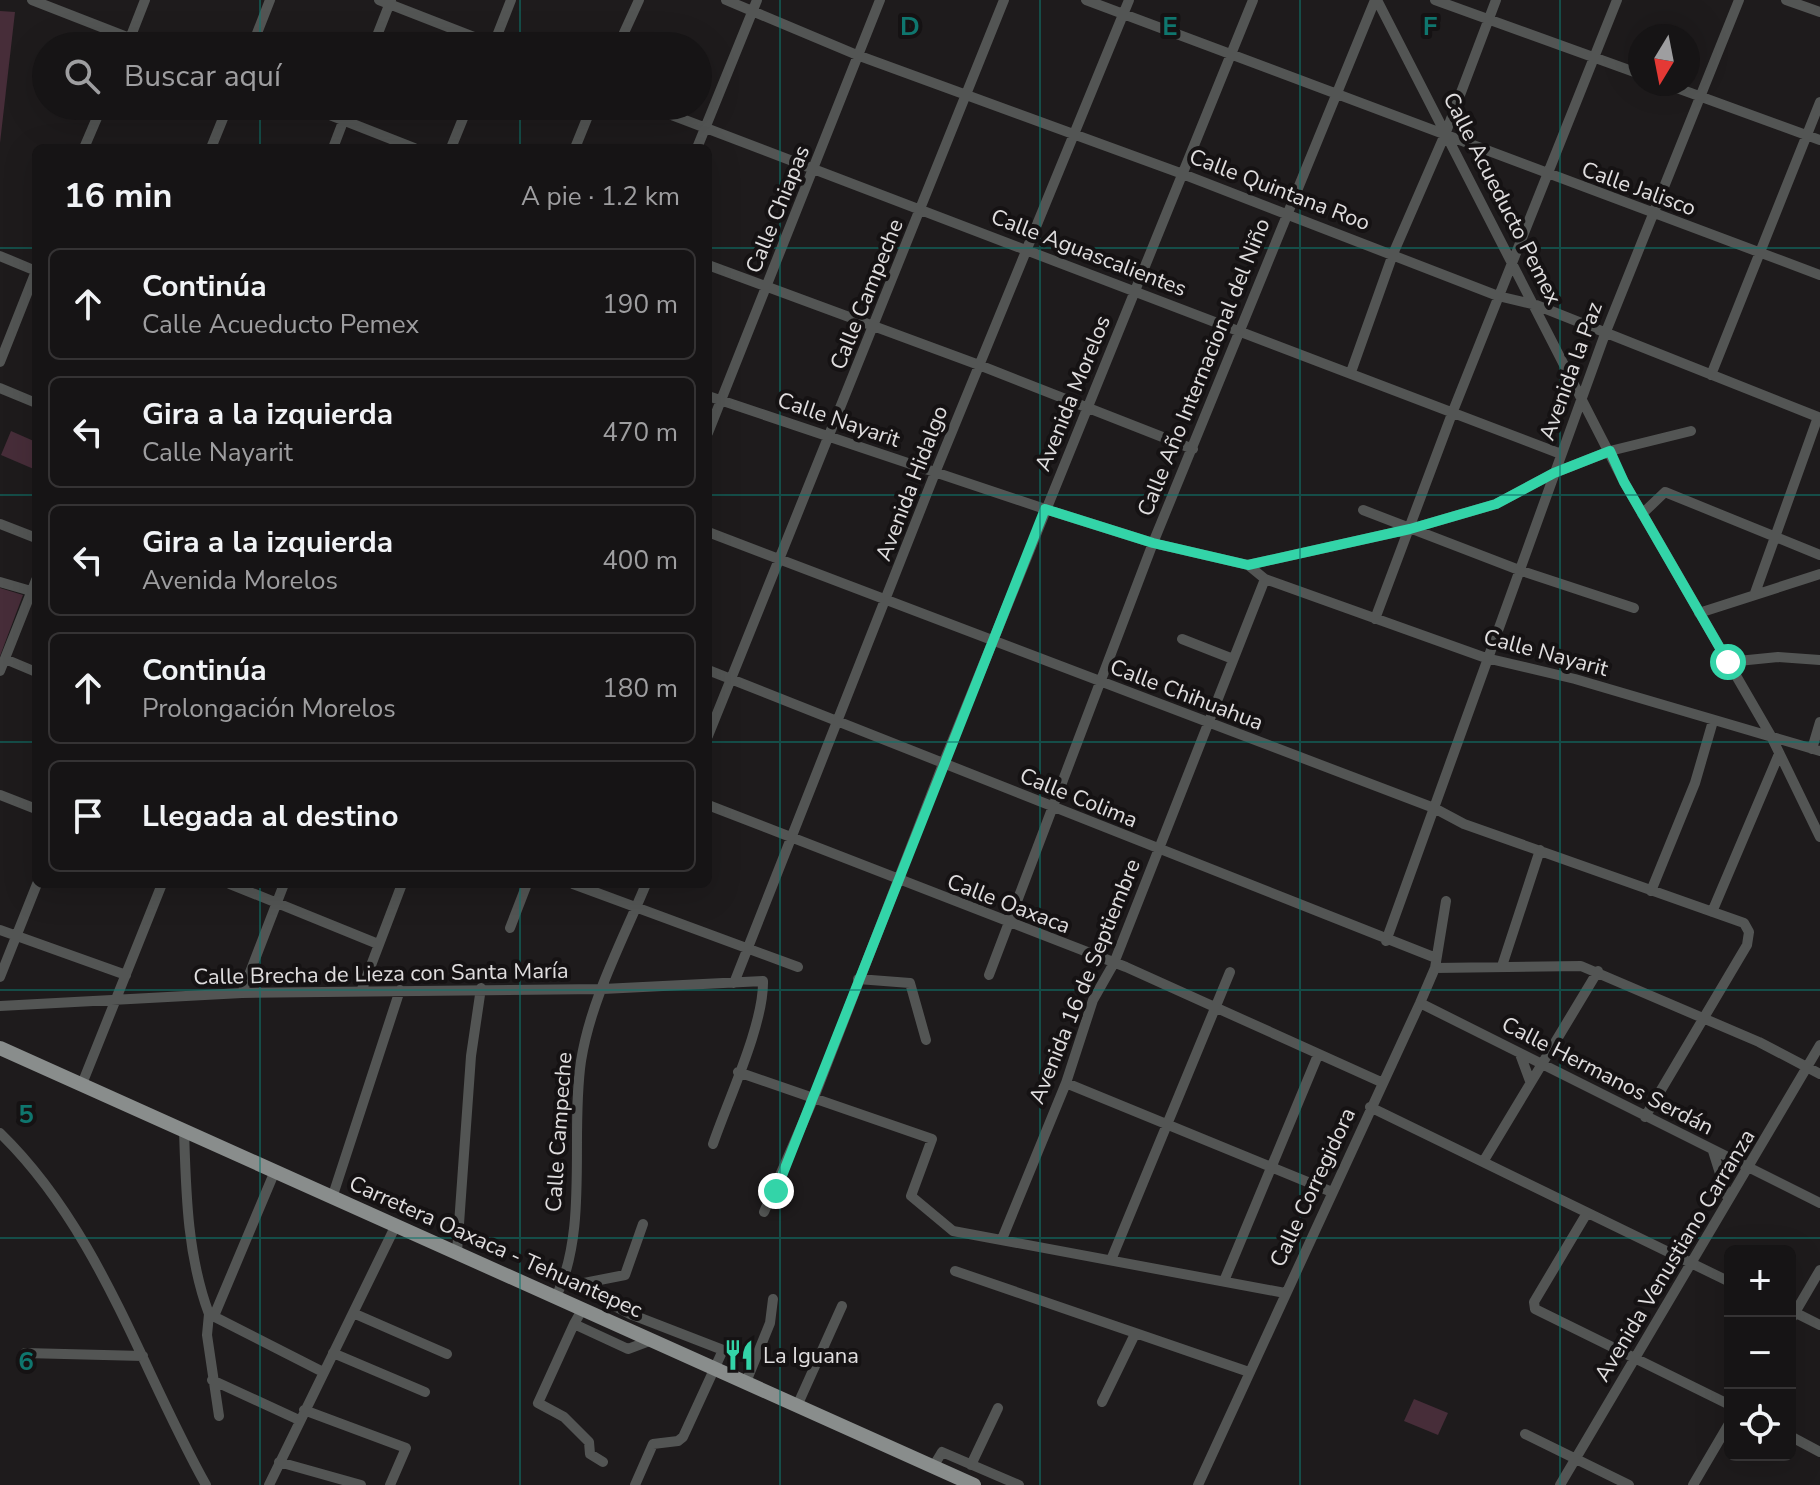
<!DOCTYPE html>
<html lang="es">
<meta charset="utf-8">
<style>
:root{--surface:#161415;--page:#1f1d1e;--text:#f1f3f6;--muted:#9e9ea0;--line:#353334}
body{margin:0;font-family:"Nunito Sans",sans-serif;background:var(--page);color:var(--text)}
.controls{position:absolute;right:24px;bottom:24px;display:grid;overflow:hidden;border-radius:12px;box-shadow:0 8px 32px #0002}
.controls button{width:72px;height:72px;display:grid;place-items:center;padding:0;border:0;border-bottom:2px solid var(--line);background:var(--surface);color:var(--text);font:40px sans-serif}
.compass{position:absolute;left:1628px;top:24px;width:72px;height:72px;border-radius:50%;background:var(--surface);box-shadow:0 8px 32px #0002;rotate:190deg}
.stop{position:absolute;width:24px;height:24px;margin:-18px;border:6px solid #33d4a8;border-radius:50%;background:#fff}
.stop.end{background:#33d4a8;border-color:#fff;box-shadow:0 2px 8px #0008}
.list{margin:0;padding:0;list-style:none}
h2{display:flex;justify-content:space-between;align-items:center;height:104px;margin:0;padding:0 32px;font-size:34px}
h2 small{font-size:26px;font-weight:400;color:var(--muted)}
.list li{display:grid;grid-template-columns:52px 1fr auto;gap:24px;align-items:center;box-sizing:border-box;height:112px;margin:0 16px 16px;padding:0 16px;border:2px solid var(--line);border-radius:12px}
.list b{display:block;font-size:30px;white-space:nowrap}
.list p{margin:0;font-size:26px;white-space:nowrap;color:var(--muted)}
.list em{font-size:26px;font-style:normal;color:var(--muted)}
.icon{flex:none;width:44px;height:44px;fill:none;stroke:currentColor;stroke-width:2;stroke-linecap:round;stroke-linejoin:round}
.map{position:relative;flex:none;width:1820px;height:1485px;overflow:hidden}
.search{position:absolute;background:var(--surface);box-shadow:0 8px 32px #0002;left:32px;top:32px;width:680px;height:88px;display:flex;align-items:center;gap:20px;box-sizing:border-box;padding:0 28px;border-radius:44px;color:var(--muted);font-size:30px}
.panel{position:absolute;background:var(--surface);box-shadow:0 8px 32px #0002;left:32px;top:144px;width:680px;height:744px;border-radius:12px}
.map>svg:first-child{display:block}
</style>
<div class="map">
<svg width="1820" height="1485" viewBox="0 0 1820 1485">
<rect width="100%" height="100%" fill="#1e1b1c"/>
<path fill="#472d39" d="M0 11 15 12 0 143Z
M11 431 36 442V470L1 455Z
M0 588 23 595 0 656Z
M1414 1399 1448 1413 1438 1435 1404 1421Z"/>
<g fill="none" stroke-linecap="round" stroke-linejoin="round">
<path stroke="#535554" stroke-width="10" d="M32 0 150 46
M379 0 497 46
M726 0 857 55 1180 173 1498 296 1536 305 1818 417 1755 593
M1086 0 1820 275
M1377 0 1624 482 1771 736 1820 837
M1435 0 1640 74
M1786 0 1820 12
M127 46 145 0
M252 46 270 0
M373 46 391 0
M493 46 511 0
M618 46 639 0
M1666 84 1820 140
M307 106 414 148
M648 106 1561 454
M84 148 102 106
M211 148 228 106
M333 148 349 106
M451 148 468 106
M575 148 592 106
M697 148 757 0
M0 256 36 271 0 362
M708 265 979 365 1193 449
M1351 372 1393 254 1446 132 1496 0
M1711 375 1820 102
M0 388 36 403
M708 396 1045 509 1153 543 1248 565 1410 529 1496 504 1554 473 1610 451 1691 431
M708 433 880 0
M1363 510 1519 570 1634 608
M1642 514 1665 492 1820 555
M0 524 36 538
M708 532 1434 808 1464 824 1744 923 1749 932 1747 945 1645 1117
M1248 565 1265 579 1486 658 1575 679 1820 751
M0 582 31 591
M1699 613 1820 574
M1375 619 1453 411 1617 0
M1182 639 1233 659
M5 659 36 672
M1728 662 1778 657 1820 660
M708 670 1436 958
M0 671 36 580
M708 736 1004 0
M1812 749 1820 722
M0 795 36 809
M708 805 1126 967 1381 1082
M230 884 378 944
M573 884 798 967
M1651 891 1695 783 1713 721
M1712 912 1779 754
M510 928 527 884
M0 930 126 975
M1386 941 1605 334 1739 0
M1502 966 1540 850
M1435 968 1581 966 1759 1042 1820 1074
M989 975 1153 543 1375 0
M0 977 37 884
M858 979 910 983 926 1040
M734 983 935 473 1129 0
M362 989 402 884
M242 993 284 884
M1420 1003 1820 1203
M0 1006 242 993 603 989 763 981C764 1024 728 1100 713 1144
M1520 1054 1530 1081
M738 1072 932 1139 911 1196 953 1231 1285 1293
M1066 1083 1332 1192
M82 1084 162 884
M1370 1107 1730 1282
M184 1130C186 1192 187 1255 209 1314L323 1372
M0 1133C99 1229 140 1367 206 1485
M1713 1151 1728 1199
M1483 1162 1598 971
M333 1195 400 990
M764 1212 815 1095 943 764 1253 0
M1587 1213 1534 1302 1535 1309 1730 1405
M1002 1239 1066 1083 1093 1000 1114 963 1265 579
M457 1252 471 1056 481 988
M1111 1260 1230 972
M955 1271 1249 1372
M564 1280 630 1314 723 1350 683 1437 678 1441 653 1444 635 1485
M1224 1281 1318 1055
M574 1285 625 1275 643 1224
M556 1297C589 1229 570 1135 581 1061 591 999 622 942 646 884
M582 1310 574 1324 628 1349 652 1340
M1790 1310 1820 1325
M353 1313 447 1354
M209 1314 207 1335 219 1416
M214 1316 275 1171
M1790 1321 1820 1270
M574 1324 538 1403 564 1417 589 1442 590 1454 603 1462
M25 1353 143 1356
M333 1353 425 1392
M212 1380 299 1420
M746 1382 770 1323 773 1299
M1102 1402 1135 1334
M797 1406 842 1306
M304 1410 406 1448 390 1485
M1525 1434 1629 1485
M1790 1436 1820 1452
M279 1462 361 1485
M971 1465 998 1408
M933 1467 942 1452 1019 1485
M269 1485 396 1225
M1198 1485 1420 1003 1435 968 1446 901
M1560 1485 1820 1045
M1693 1485 1730 1422"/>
<path stroke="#898d8c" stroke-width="14" d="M0 1048 974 1485"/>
</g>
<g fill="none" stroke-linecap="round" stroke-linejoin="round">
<path stroke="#33d4a8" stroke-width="10" d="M776 1191 1045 509 1153 543 1248 565 1410 529 1496 504 1554 473 1610 451 1624 482 1728 662"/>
</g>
<path fill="none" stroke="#0f766e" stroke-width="2" stroke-opacity="0.55" d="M260 0V46M520 0V46M780 0V1485M1040 0V1485M1300 0V1485M1560 0V1485M260 106V148M520 106V148M0 248H36M708 248H1820M0 495H36M708 495H1820M0 742H36M708 742H1820M260 884V1485M520 884V1485M0 990H1820M0 1238H1820"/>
<defs>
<symbol id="restaurant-bare" viewBox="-9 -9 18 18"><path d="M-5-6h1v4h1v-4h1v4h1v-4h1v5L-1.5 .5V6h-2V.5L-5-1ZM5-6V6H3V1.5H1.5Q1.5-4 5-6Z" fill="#33d4a8" stroke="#151213" stroke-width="2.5" paint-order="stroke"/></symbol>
</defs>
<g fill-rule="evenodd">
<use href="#restaurant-bare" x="717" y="1333" width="44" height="44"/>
</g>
<g text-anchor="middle" stroke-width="8" stroke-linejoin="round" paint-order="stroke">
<g font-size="22" fill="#e0dedf" stroke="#151213">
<text transform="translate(1639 188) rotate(20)" y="8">Calle Jalisco</text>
<text transform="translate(1280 189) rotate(21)" y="8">Calle Quintana Roo</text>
<text transform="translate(1503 198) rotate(63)" y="8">Calle Acueducto Pemex</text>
<text transform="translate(777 209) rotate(-68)" y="8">Calle Chiapas</text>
<text transform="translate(1089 252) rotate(21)" y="8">Calle Aguascalientes</text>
<text transform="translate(866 294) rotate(-68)" y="8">Calle Campeche</text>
<text transform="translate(1203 367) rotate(-68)" y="8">Calle Año Internacional del Niño</text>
<text transform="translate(1570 371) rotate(-70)" y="8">Avenida la Paz</text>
<text transform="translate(1072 393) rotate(-68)" y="8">Avenida Morelos</text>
<text transform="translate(839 419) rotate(19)" y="8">Calle Nayarit</text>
<text transform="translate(911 483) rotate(-69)" y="8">Avenida Hidalgo</text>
<text transform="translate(1546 652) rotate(15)" y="8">Calle Nayarit</text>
<text transform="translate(1187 694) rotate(21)" y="8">Calle Chihuahua</text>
<text transform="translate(1079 797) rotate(22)" y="8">Calle Colima</text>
<text transform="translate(1009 903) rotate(21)" y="8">Calle Oaxaca</text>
<text transform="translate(381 973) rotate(-1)" y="8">Calle Brecha de Lieza con Santa María</text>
<text transform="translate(1084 981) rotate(-68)" y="8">Avenida 16 de Septiembre</text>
<text transform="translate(1608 1075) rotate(27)" y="8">Calle Hermanos Serdán</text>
<text transform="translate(558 1132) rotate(-86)" y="8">Calle Campeche</text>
<text transform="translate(1312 1187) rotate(-65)" y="8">Calle Corregidora</text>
<text transform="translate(496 1246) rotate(24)" y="8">Carretera Oaxaca - Tehuantepec</text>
<text transform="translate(1674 1255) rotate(-59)" y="8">Avenida Venustiano Carranza</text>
</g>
<g font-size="22" fill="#e0dedf" stroke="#151213" text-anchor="start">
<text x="763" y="1363">La Iguana</text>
</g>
</g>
<g font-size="26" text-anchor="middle" font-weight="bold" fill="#0f766e" stroke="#151213" stroke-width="8" stroke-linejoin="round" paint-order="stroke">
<text x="910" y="35">D</text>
<text x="1170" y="35">E</text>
<text x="1430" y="35">F</text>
<text x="26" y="1123">5</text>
<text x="26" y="1370">6</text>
</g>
</svg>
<div class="controls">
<button>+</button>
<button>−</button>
<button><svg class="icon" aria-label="locate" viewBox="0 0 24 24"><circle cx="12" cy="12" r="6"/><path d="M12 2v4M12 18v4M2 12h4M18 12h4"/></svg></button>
</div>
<svg class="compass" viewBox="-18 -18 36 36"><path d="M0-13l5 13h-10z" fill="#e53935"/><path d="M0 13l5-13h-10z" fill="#9e9ea0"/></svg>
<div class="stop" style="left:1728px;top:662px"></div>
<div class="stop end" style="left:776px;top:1191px"></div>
<div class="search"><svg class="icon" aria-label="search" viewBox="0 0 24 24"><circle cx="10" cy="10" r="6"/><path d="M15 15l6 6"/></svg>Buscar aquí</div>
<section class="panel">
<h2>16 min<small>A pie · 1.2 km</small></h2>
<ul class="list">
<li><svg class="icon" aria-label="ahead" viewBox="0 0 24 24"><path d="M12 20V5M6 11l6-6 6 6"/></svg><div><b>Continúa</b><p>Calle Acueducto Pemex</p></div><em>190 m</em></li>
<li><svg class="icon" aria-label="left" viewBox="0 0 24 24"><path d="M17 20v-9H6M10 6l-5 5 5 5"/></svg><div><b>Gira a la izquierda</b><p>Calle Nayarit</p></div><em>470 m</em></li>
<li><svg class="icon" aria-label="left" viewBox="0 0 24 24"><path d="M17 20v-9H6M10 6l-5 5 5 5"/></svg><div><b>Gira a la izquierda</b><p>Avenida Morelos</p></div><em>400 m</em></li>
<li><svg class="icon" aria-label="ahead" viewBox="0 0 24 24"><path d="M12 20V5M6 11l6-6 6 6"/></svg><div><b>Continúa</b><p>Prolongación Morelos</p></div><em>180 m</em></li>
<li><svg class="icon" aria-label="arrive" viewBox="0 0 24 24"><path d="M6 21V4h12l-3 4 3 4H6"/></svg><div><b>Llegada al destino</b></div></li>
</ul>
</section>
</div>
